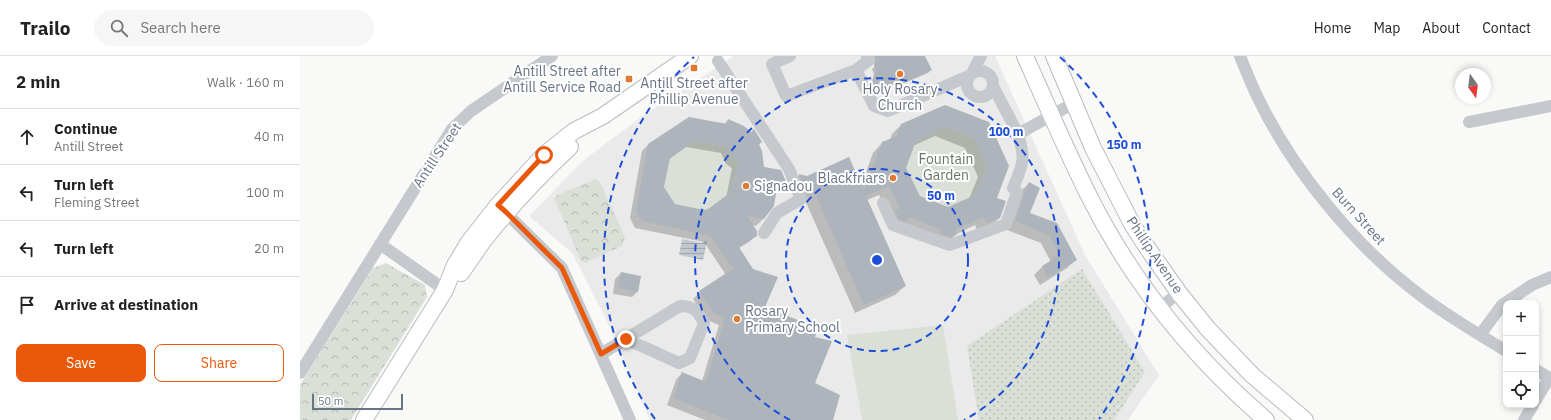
<!DOCTYPE html>
<meta charset="utf-8">
<style>
:root{--surface:#fff;--page:#f6f6f6;--text:#222;--muted:#767676;--line:#e0e0e0;--accent:#ea580c}
body{margin:0;font-family:"IBM Plex Sans",sans-serif;background:var(--page);color:var(--text)}
.controls{position:absolute;right:12px;bottom:12px;display:grid;overflow:hidden;border-radius:8px;box-shadow:0 2px 6px #0003}
.controls button{width:36px;height:36px;display:grid;place-items:center;padding:0;border:0;border-bottom:1px solid var(--line);background:var(--surface);color:var(--text);font:20px sans-serif}
.compass{position:absolute;left:1155px;top:12px;width:36px;height:36px;border-radius:50%;background:var(--surface);box-shadow:0 2px 6px #0003;rotate:166deg}
.scale{position:absolute;left:12px;bottom:10px;width:91px;box-sizing:border-box;padding-left:4px;border:2px solid #697487;border-top:0;font-size:11px;line-height:14px;white-space:nowrap;color:#697487;-webkit-text-stroke:3px #fff;paint-order:stroke}
.stop{position:absolute;width:12px;height:12px;margin:-9px;border:3px solid #ea580c;border-radius:50%;background:#fff}
.stop.end{background:#ea580c;border-color:#fff;box-shadow:0 1px 4px #0008}
.list{margin:0;padding:0;list-style:none}
h2{display:flex;justify-content:space-between;align-items:center;height:52px;margin:0;padding:0 16px;font-size:17px}
h2 small{font-size:13px;font-weight:400;color:var(--muted)}
.list li{display:grid;grid-template-columns:26px 1fr auto;gap:12px;align-items:center;box-sizing:border-box;height:56px;padding:0 16px;border-top:1px solid var(--line)}
.list b{display:block;font-size:15px;white-space:nowrap}
.list p{margin:0;font-size:13px;white-space:nowrap;color:var(--muted)}
.list em{font-size:13px;font-style:normal;color:var(--muted)}
.actions{display:flex;gap:8px;padding:12px 16px}
.actions a{flex:1;padding:9px 0;border:1px solid var(--accent);border-radius:8px;text-align:center;font-size:14px;color:var(--accent)}
.actions .main{background:var(--accent);color:#fff}
.icon{flex:none;width:22px;height:22px;fill:none;stroke:currentColor;stroke-width:2;stroke-linecap:round;stroke-linejoin:round}
.map{position:relative;flex:none;width:1251px;height:364px;overflow:hidden}
header{display:flex;align-items:center;gap:24px;box-sizing:border-box;height:56px;padding:0 20px;background:var(--surface);border-bottom:1px solid var(--line)}
header strong{font-size:19px}
nav{display:flex;gap:22px;margin-inline-start:auto;font-size:14px}
.search{width:280px;height:36px;background:var(--page);display:flex;align-items:center;gap:10px;box-sizing:border-box;padding:0 14px;border-radius:22px;color:var(--muted);font-size:15px}
main{display:flex}
aside{flex:1;background:var(--surface)}
.map>svg:first-child{display:block}
</style>
<header>
<strong>Trailo</strong>
<div class="search"><svg class="icon" aria-label="search" viewBox="0 0 24 24"><circle cx="10" cy="10" r="6"/><path d="M15 15l6 6"/></svg>Search here</div>
<nav><a>Home</a><a>Map</a><a>About</a><a>Contact</a></nav>
</header>
<main>
<aside>
<h2>2 min<small>Walk · 160 m</small></h2>
<ul class="list">
<li><svg class="icon" aria-label="ahead" viewBox="0 0 24 24"><path d="M12 20V5M6 11l6-6 6 6"/></svg><div><b>Continue</b><p>Antill Street</p></div><em>40 m</em></li>
<li><svg class="icon" aria-label="left" viewBox="0 0 24 24"><path d="M17 20v-9H6M10 6l-5 5 5 5"/></svg><div><b>Turn left</b><p>Fleming Street</p></div><em>100 m</em></li>
<li><svg class="icon" aria-label="left" viewBox="0 0 24 24"><path d="M17 20v-9H6M10 6l-5 5 5 5"/></svg><div><b>Turn left</b></div><em>20 m</em></li>
<li><svg class="icon" aria-label="arrive" viewBox="0 0 24 24"><path d="M6 21V4h12l-3 4 3 4H6"/></svg><div><b>Arrive at destination</b></div></li>
</ul>
<div class="actions"><a class="main">Save</a><a>Share</a></div>
</aside>
<div class="map">
<svg width="1251" height="364" viewBox="0 0 1251 364">
<defs>
<pattern id="grass-dots" width="8" height="8" patternUnits="userSpaceOnUse"><rect width="8" height="8" fill="#dae0d8"/><path d="M2 2h.1M6 6h.1" fill="none" stroke="#b5bab5" stroke-width="1.8" stroke-linecap="round"/></pattern>
<pattern id="park-crowns" width="20" height="18" patternUnits="userSpaceOnUse"><rect width="20" height="18" fill="#dae0d8"/><path d="M2 6a3 3 0 1 1 6 0M12 15a3 3 0 1 1 6 0" fill="none" stroke="#b5bab5"/></pattern>
<pattern id="water-rules" width="6" height="5" patternUnits="userSpaceOnUse"><rect width="6" height="5" fill="#c1c8ce"/><path d="M0 2.5h6" fill="none" stroke="#a1a7ad"/></pattern>
</defs>
<rect width="100%" height="100%" fill="#f9f9f7"/>
<path fill="#eaeaea" d="M434 0H695L785 199 859 319 828 364H350L307 265 272 197 229 160 285 103 344 59Z"/>
<path fill="url(#grass-dots)" d="M782 213 845 316 814 364H679L667 290Z"/>
<path fill="url(#park-crowns)" d="M296 123 300 126 325 181 322 190 285 207 281 205 254 142 259 138Z
M86 207 125 229 127 241 51 364H0V329L73 212Z"/>
<path fill="#dae0d8" d="M645 71 675 83 687 111 675 139 648 151 620 140 606 112 616 85Z
M394 85 428 91 432 101 438 106 431 136 408 153 404 154 375 148 364 131 370 102Z
M643 269 658 364H562L547 279Z"/>
<path fill="url(#water-rules)" d="M382 183 402 187 404 185H407L403 204 379 199Z"/>
<path fill="#0003" fill-rule="evenodd" d="M571 0H624L631 14 628 17 602 28 593 26 591 32 588 35 580 38 573 35 571 29 574 18 572 13 574 11V4Z
M428 64 461 86 459 89 463 111 480 115 485 126 479 132H476L463 163 456 170 452 169 456 179 449 186 439 192 464 251 514 281V328L532 364H405L367 349 376 324 382 317 402 325 419 269 407 264 393 243 400 236 426 219 404 186 335 172 330 162 342 95 349 88 424 68ZM386 91 421 97 426 108 432 112 426 142 408 154 404 155 374 149 363 132 368 104Z
M688 66 696 143 699 162 690 171 678 176 675 169 657 178 647 187 600 170 590 160 579 139 567 144 605 230 595 239 555 257 500 133 490 128 499 119 561 130 573 97 582 87 590 84 592 78 602 68ZM635 80 665 92 678 121 669 143 648 152 619 141 605 112 613 90Z
M729 127V158L776 204 767 212 740 229 734 219 742 211 751 206 741 187 707 174 720 136Z
M321 217 337 236 332 241 313 238 315 223Z"/>
<path fill="#aeb4bb" fill-rule="evenodd" d="M575 0H625L632 14 605 26 595 23 592 32 583 36 576 33 573 26 576 15 574 10 576 4Z
M645 49 689 66 709 110 697 142 706 145 700 162 687 167 684 161 655 174 657 178 650 181 641 178 642 174 609 161 606 166 598 163 595 154 600 152 589 130 566 140 606 230 564 249 509 124 503 128 499 118 507 120 549 101 564 135 582 86 597 80 601 68ZM645 71 675 83 687 111 675 139 648 151 620 140 606 112 616 85Z
M389 61 427 68 428 63 444 70 451 76 454 73 462 86 459 88 462 95 464 111 481 114 482 116 486 126 478 125 474 150 464 163 447 160 457 175V180L439 191 453 213 478 221 465 251 518 272 515 281 532 285 515 327 540 339 533 364H428L373 342 382 316 406 326 425 262 414 257 399 235 431 214 435 215 410 180 342 165 336 155 348 88ZM394 85 428 91 432 101 438 106 431 136 408 153 404 154 375 148 364 131 370 102Z
M729 126 740 132 730 157 757 167 777 204 748 221 742 210 760 199 749 179 715 165Z
M321 216 341 220 338 236 318 232Z"/>
<g fill="none" stroke-linecap="round" stroke-linejoin="round">
<defs>
<path id="major" d="M725 0C746 47 766 94 789 140 832 226 894 302 966 364
M754 0 793 92 832 168 846 190 879 237 908 273 952 319 1005 364
M161 217C169 206 176 195 184 184 210 151 239 120 270 91
M64 364 145 234 155 209 169 186 198 149 244 99 274 75 303 60 390 0"/>
</defs>
<use href="#major" stroke="#b8bbc0" stroke-width="18"/>
<path stroke="#c5c8cc" stroke-width="12" d="M490 0 472 8 486 40 556 14 569 4 567 0
M940 0C946 15 952 30 959 44 994 116 1056 191 1120 239 1147 260 1177 277 1206 295
M418 5 489 113 501 143 477 157 464 177
M556 14 574 50 588 55 671 19 681 0
M667 28a13 13 0 1 1 26 0a13 13 0 1 1-26 0Z
M693 30 718 78 774 47
M1169 66 1251 50
M583 147 593 169 650 189 706 168 717 136 713 132C723 108 726 104 718 78
M201 152 262 212 330 364
M80 188 145 234
M859 252 879 237
M1180 279 1202 249 1232 229 1251 221
M301 298 380 250C394 250 398 255 404 267L390 302 379 307 326 283
M1236 314 1251 323
M0 317 152 73 171 55 252 0
M1236 344 1249 322
M1224 364 1233 349"/>
<use href="#major" stroke="#fff" stroke-width="16"/>
</g>
<g fill="none" stroke-linecap="round" stroke-linejoin="round">
<path stroke="#ea580c" stroke-width="5" d="M244 99 198 149 206 156 262 212 301 298 326 283"/>
</g>
<g fill="none" stroke="#1d4ed8" stroke-width="2" stroke-dasharray="7 5">
<circle cx="577" cy="204" r="91"/>
<path d="M490 364A182 182 0 1 1 664 364"/>
<path d="M355 363A273 273 0 0 1 394 1M760 1A273 273 0 0 1 799 363"/>
</g>
<g fill="#e07a30" stroke="#fff" stroke-width="1.5">
<rect x="390" y="8" width="8" height="8" rx="2"/>
<circle cx="600" cy="18" r="4"/>
<rect x="325" y="19" width="8" height="8" rx="2"/>
<circle cx="593" cy="122" r="4"/>
<circle cx="446" cy="130" r="4"/>
<circle cx="437" cy="263" r="4"/>
</g>
<g text-anchor="middle" stroke-width="4" stroke-linejoin="round" paint-order="stroke">
<g font-size="14" fill="#697487" stroke="#fff" text-anchor="end">
<text x="321" y="20">Antill Street after<tspan x="321" dy="16">Antill Service Road</tspan></text>
<text x="394" y="32" text-anchor="middle">Antill Street after<tspan x="394" dy="16">Phillip Avenue</tspan></text>
<text x="600" y="38" text-anchor="middle">Holy Rosary<tspan x="600" dy="16">Church</tspan></text>
<text x="585" y="127">Blackfriars</text>
<text x="454" y="135" text-anchor="start">Signadou</text>
<text x="445" y="260" text-anchor="start">Rosary<tspan x="445" dy="16">Primary School</tspan></text>
</g>
<g font-size="14" fill="#697487" stroke="#fff">
<text transform="translate(137 99) rotate(-56)" y="5">Antill Street</text>
<text transform="translate(1059 160) rotate(48)" y="5">Burn Street</text>
<text transform="translate(855 199) rotate(56)" y="5">Phillip Avenue</text>
</g>
<g font-size="14" fill="#647964" stroke="#fff">
<text x="646" y="108">Fountain<tspan x="646" dy="16">Garden</tspan></text>
</g>
</g>
<circle cx="577" cy="204" r="6" fill="#1d4ed8" stroke="#fff" stroke-width="2"/>
<g font-size="12" text-anchor="middle" font-weight="bold" fill="#1d4ed8" stroke="#fff" stroke-width="4" stroke-linejoin="round" paint-order="stroke">
<text x="706" y="80">100 m</text>
<text x="824" y="93">150 m</text>
<text x="641" y="144">50 m</text>
</g>
</svg>
<div class="controls">
<button>+</button>
<button>−</button>
<button><svg class="icon" aria-label="locate" viewBox="0 0 24 24"><circle cx="12" cy="12" r="6"/><path d="M12 2v4M12 18v4M2 12h4M18 12h4"/></svg></button>
</div>
<svg class="compass" viewBox="-18 -18 36 36"><path d="M0-13l5 13h-10z" fill="#e53935"/><path d="M0 13l5-13h-10z" fill="#767676"/></svg>
<div class="scale">50 m</div>
<div class="stop" style="left:244px;top:99px"></div>
<div class="stop end" style="left:326px;top:283px"></div>
</div>
</main>
